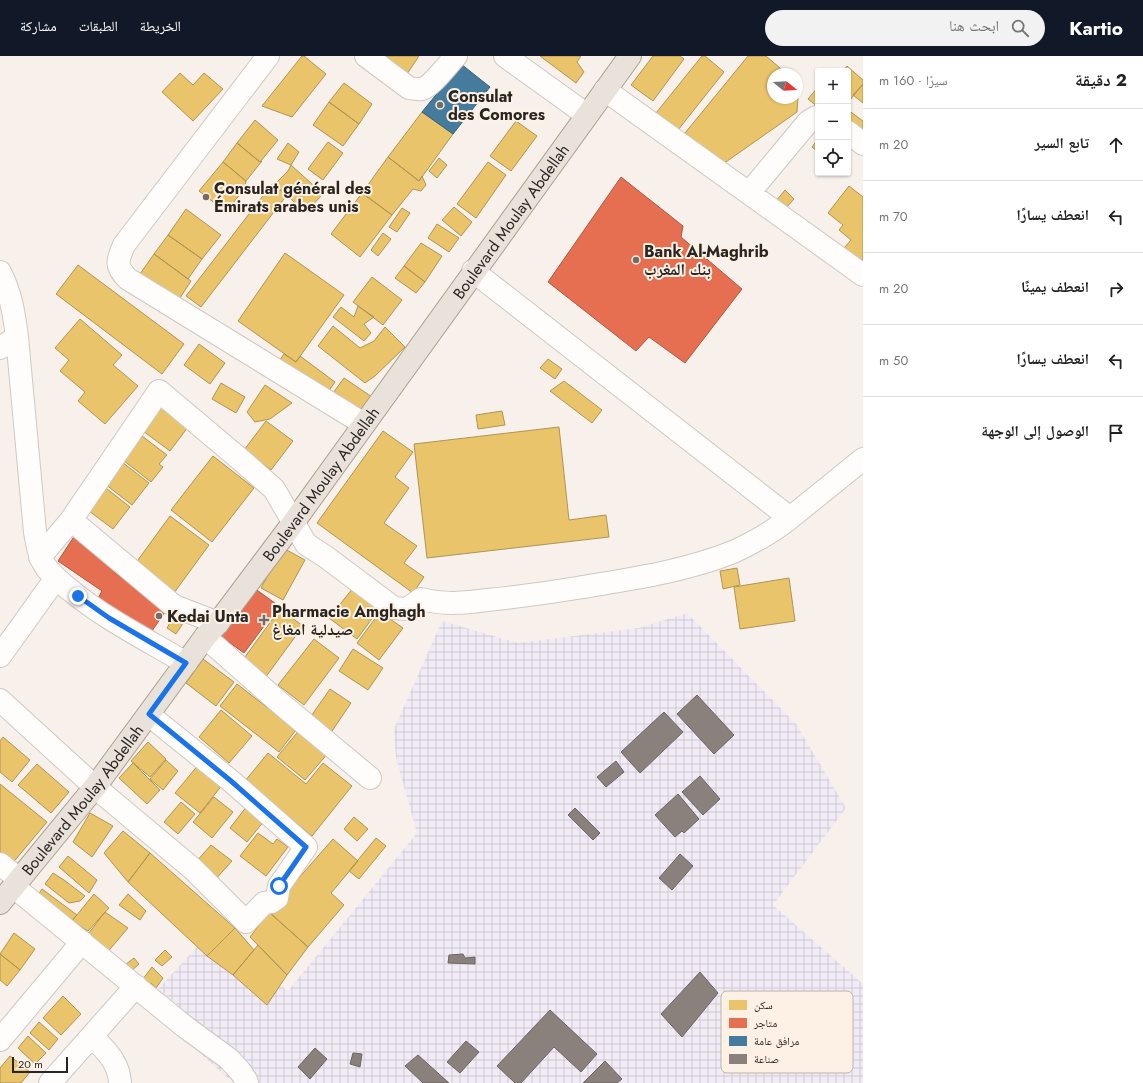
<!DOCTYPE html>
<html lang="ar">
<meta charset="utf-8">
<style>
:root{--surface:#fff;--page:#f2f2f2;--text:#222;--muted:#767676;--line:#e0e0e0;--accent:#111827}
body{margin:0;font-family:Jost,"Noto Naskh Arabic",sans-serif;background:var(--page);color:var(--text);direction:rtl}
.controls{position:absolute;right:12px;top:12px;display:grid;overflow:hidden;border-radius:4px;box-shadow:0 1px 3px #0004}
.controls button{width:36px;height:36px;display:grid;place-items:center;padding:0;border:0;border-bottom:1px solid var(--line);background:var(--surface);color:var(--text);font:20px sans-serif}
.compass{position:absolute;left:767px;top:12px;width:36px;height:36px;border-radius:50%;background:var(--surface);box-shadow:0 1px 3px #0004;rotate:108deg}
.scale{position:absolute;left:12px;bottom:10px;width:56px;box-sizing:border-box;padding-left:4px;border:2px solid #292521;border-top:0;font-size:11px;line-height:14px;white-space:nowrap;color:#292521;-webkit-text-stroke:3px #fdf1e6;paint-order:stroke}
.stop{position:absolute;width:12px;height:12px;margin:-9px;border:3px solid #1a73e8;border-radius:50%;background:#fff}
.stop.end{background:#1a73e8;border-color:#fff;box-shadow:0 1px 4px #0008}
.list{margin:0;padding:0;list-style:none}
h2{display:flex;justify-content:space-between;align-items:center;height:52px;margin:0;padding:0 16px;font-size:17px}
h2 small{font-size:13px;font-weight:400;color:var(--muted)}
.list li{display:grid;grid-template-columns:26px 1fr auto;gap:12px;align-items:center;box-sizing:border-box;height:72px;padding:0 16px;border-top:1px solid var(--line)}
.list b{display:block;font-size:15px;white-space:nowrap}
.list em{font-size:13px;font-style:normal;color:var(--muted)}
.icon{flex:none;width:22px;height:22px;fill:none;stroke:currentColor;stroke-width:2;stroke-linecap:round;stroke-linejoin:round}
.map{position:relative;flex:none;width:863px;height:1027px;overflow:hidden;direction:ltr}
header{display:flex;align-items:center;gap:24px;box-sizing:border-box;height:56px;padding:0 20px;background:var(--accent);color:#fff}
header strong{font-size:19px}
nav{display:flex;gap:22px;margin-inline-start:auto;font-size:14px}
.search{width:280px;height:36px;background:var(--page);display:flex;align-items:center;gap:10px;box-sizing:border-box;padding:0 14px;border-radius:22px;color:var(--muted);font-size:15px}
main{display:flex}
aside{flex:1;background:var(--surface)}
.map>svg:first-child{display:block}
</style>
<header>
<strong>Kartio</strong>
<div class="search"><svg class="icon" aria-label="search" viewBox="0 0 24 24"><circle cx="10" cy="10" r="6"/><path d="M15 15l6 6"/></svg>ابحث هنا</div>
<nav><a>الخريطة</a><a>الطبقات</a><a>مشاركة</a></nav>
</header>
<main>
<aside>
<h2>2 دقيقة<small>سيرًا · 160 m</small></h2>
<ul class="list">
<li><svg class="icon" aria-label="ahead" viewBox="0 0 24 24"><path d="M12 20V5M6 11l6-6 6 6"/></svg><div><b>تابع السير</b></div><em>20 m</em></li>
<li><svg class="icon" aria-label="left" viewBox="0 0 24 24"><path d="M17 20v-9H6M10 6l-5 5 5 5"/></svg><div><b>انعطف يسارًا</b></div><em>70 m</em></li>
<li><svg class="icon" aria-label="right" viewBox="0 0 24 24"><path d="M7 20v-9h11M14 6l5 5-5 5"/></svg><div><b>انعطف يمينًا</b></div><em>20 m</em></li>
<li><svg class="icon" aria-label="left" viewBox="0 0 24 24"><path d="M17 20v-9H6M10 6l-5 5 5 5"/></svg><div><b>انعطف يسارًا</b></div><em>50 m</em></li>
<li><svg class="icon" aria-label="arrive" viewBox="0 0 24 24"><path d="M6 21V4h12l-3 4 3 4H6"/></svg><div><b>الوصول إلى الوجهة</b></div></li>
</ul>
</aside>
<div class="map">
<svg width="863" height="1027" viewBox="0 0 863 1027">
<defs>
<pattern id="industrial-grid" width="8" height="8" patternUnits="userSpaceOnUse"><rect width="8" height="8" fill="#f0ebf5"/><path d="M0 4h8M4 0v8" fill="none" stroke="#cec9d2"/></pattern>
</defs>
<rect width="100%" height="100%" fill="#f8f1eb"/>
<path fill="url(#industrial-grid)" d="M687 557 796 668 846 752 773 849 863 928V1027H234L164 966 178 949 158 933 209 878 288 935 417 777 396 702 394 673 442 565 518 587 639 572Z"/>
<path fill="#e9c46a" stroke="#af9454" d="M302 0H304L326 18 292 61 262 50Z
M375 0H419L403 24Z
M540 0H581L577 6 584 16 576 27Z
M653 0H680L684 3 653 45 631 29Z
M702 0H705L724 16 678 74 656 57Z
M748 0H766L787 18H773V42H797V26L799 28 797 56 723 108 685 77Z
M847 10 863 24V28L850 44 848 42V15H843Z
M180 17 193 29 204 17 223 33 193 65 162 36Z
M344 27 372 48 359 68 329 46Z
M863 28V47L853 39Z
M818 31V51L808 43Z
M329 46 359 68 343 90 313 69Z
M848 54 863 65V79L848 67Z
M422 56 453 78 419 125 388 101Z
M255 64 278 84 260 106 237 87Z
M516 65 537 80 511 115 490 100Z
M818 83V96L812 91Z
M328 86 343 97 323 124 308 113Z
M237 87 260 106 262 105 246 125 223 106Z
M288 87 299 96 291 109 277 103Z
M388 101 419 125 422 120 426 129 421 135 413 133 392 159 362 137Z
M439 102 447 109 437 122 429 115Z
M223 106 246 125 245 132 226 156 199 135Z
M488 106 506 119 476 162 457 148Z
M291 109 323 138 305 157 287 139 274 129 288 115Z
M272 128 287 139 201 251 186 240Z
M849 130 863 141V207L844 192 851 184 839 174 843 169 828 157Z
M785 134 794 143 785 153 776 145Z
M362 137 392 159 360 201 331 178Z
M454 151 472 166 461 180 442 164Z
M402 152 410 157 397 176 389 171Z
M186 153 221 179 202 203 168 179Z
M437 168 459 182 449 196 428 182Z
M383 177 391 183 378 200 371 194Z
M168 179 202 203 188 223 154 198Z
M421 187 442 200 425 226 404 210Z
M285 197 344 239 296 306 238 265Z
M154 198 191 225 178 245 140 218Z
M78 209 184 288 162 318 56 238Z
M404 210 425 226 416 237 395 222Z
M372 221 402 244 383 269 353 246Z
M358 250 374 261 364 268 371 277 364 285 333 261 341 251 354 261Z
M80 263 122 299 113 309 138 330 105 368 78 345 85 336 60 315 69 304 55 292Z
M333 270 360 292 374 285 385 271 405 291 375 320 365 327 318 290Z
M199 288 225 307 210 328 184 309Z
M284 298 296 306 300 300 335 326 326 339 279 305Z
M548 303 562 313 555 323 540 312Z
M344 322 372 341 363 354 333 337Z
M564 325 602 354 592 367 550 335Z
M221 327 245 341 236 357 212 343Z
M265 329 292 347 270 363 255 366 247 356Z
M162 351 188 371 170 395 143 375Z
M502 355 505 369 478 373 476 359Z
M266 365 293 385 271 414 244 394Z
M559 371 569 464 606 459 609 481 427 502 414 388Z
M383 375 413 396 395 421 409 432 384 467 417 490 404 507 424 521 413 537 317 467Z
M142 380 167 399 159 408 163 411 151 426 123 404Z
M213 400 254 432 212 486 171 454Z
M122 406 149 427 132 449 105 428Z
M102 429 130 451 113 473 85 452Z
M170 460 209 489 174 537 135 508Z
M283 492 305 504 283 544 261 532Z
M737 512 740 529 723 533 720 515Z
M789 522 795 565 740 573 734 531Z
M353 532 379 553 357 583 329 562Z
M280 553 303 570 265 622 242 605Z
M177 555 187 561 176 578 167 572Z
M380 556 403 572 379 604 357 587Z
M314 583 339 602 304 649 278 629Z
M353 593 383 612 368 634 339 615Z
M203 603 234 626 216 650 186 627Z
M237 628 296 674 279 696 220 650Z
M330 633 351 647 330 678 309 663Z
M221 654 252 680 229 707 199 681Z
M301 672 329 696 305 724 277 701Z
M3 681 30 704 12 726 0 716V685Z
M148 686 166 703 150 721 131 705Z
M268 697 306 728 323 707 352 730 312 780 245 725Z
M166 704 178 715 163 734 150 723Z
M133 707 160 734 147 748 119 722Z
M37 708 69 736 51 757 18 729Z
M199 708 223 728 200 757 175 737Z
M0 728 47 766 11 809 0 799Z
M214 741 233 756 212 782 193 766Z
M181 746 195 758 178 778 164 766Z
M247 750 264 765 247 786 230 772Z
M90 757 113 770 92 801 73 786Z
M354 761 368 773 357 785 344 773Z
M123 775 150 797 128 826 104 797Z
M258 777 273 788 277 783 288 791 266 820 240 800Z
M376 782 386 790 359 823 349 815Z
M333 783 358 805 331 837 344 849 308 891 269 856Z
M211 789 232 805 214 825 195 807Z
M150 797 235 872 207 900 128 826Z
M68 800 97 824 89 837 59 811Z
M53 817 64 824 85 840 80 845 69 847 45 828Z
M42 833 77 859 67 869 35 843Z
M94 838 109 852 88 875 72 865Z
M128 838 146 855 140 864 119 849Z
M105 856 128 872 105 899 82 886Z
M269 856 308 891 287 919 250 881Z
M235 872 254 894 233 919 207 900Z
M14 877 35 893 20 914 0 898Z
M258 889 287 919 267 949 233 919Z
M165 894 172 901 162 910 155 904Z
M0 898 20 914 7 930 0 924Z
M134 902 139 908 128 918 121 912Z
M152 911 163 922 156 932 151 927 146 934 140 927Z
M63 940 81 958 61 979 43 962Z
M39 966 58 983 49 994 30 977Z
M28 980 46 997 35 1008 18 992Z
M10 1000 30 1016 21 1027H0V1012Z"/>
<path fill="#e76f51" stroke="#ae5943" d="M621 121 683 170 681 181 742 233 685 307 649 281 636 295 548 226Z
M75 479 120 510 115 517 168 552 149 579 97 544 102 535 58 505Z
M254 532 279 550 244 597 219 579Z"/>
<path fill="#457b9d" stroke="#3d6178" d="M461 8 490 31 453 78 422 56Z"/>
<path fill="#8a817c" stroke="#6d6561" d="M697 639 734 679 714 698 677 658Z
M664 656 683 676 640 717 621 696Z
M616 705 624 716 606 731 597 721Z
M700 720 720 743 703 759 682 736Z
M678 738 699 763 684 777 682 775 675 781 655 759Z
M575 752 600 777 593 784 568 759Z
M680 798 693 810 672 834 659 822Z
M463 898 465 902 475 901V908L448 907 449 899Z
M700 916 718 937 682 981 661 958Z
M550 954 597 998 581 1016 554 991 521 1027H515L497 1010Z
M466 985 479 996 460 1017 447 1006Z
M315 992 327 1003 310 1023 298 1011Z
M353 997 362 998 360 1011 350 1008Z
M418 999 449 1027H423L405 1010Z
M605 1005 622 1023 617 1027H583Z"/>
<g fill="none" stroke-linecap="round" stroke-linejoin="round">
<defs>
<path id="minor" d="M268 0 124 189C117 206 115 210 128 223L364 368
M366 0 409 32C413 32 418 34 422 33 432 30 448 8 456 0
M505 0 587 59
M605 34 863 219
M848 76 863 88
M749 137 808 66 816 61 818 62
M473 215 790 462 863 403
M0 216C11 237 14 258 17 281L35 476C37 486 38 499 44 508 50 518 60 526 70 534 105 563 147 584 186 607
M0 292 17 281
M71 464 174 550 218 567
M40 501 71 464 159 335 241 404 274 433 306 488 326 501 394 552 407 553 421 543C444 549 465 547 487 544 517 541 547 537 577 532 630 523 683 516 733 496 755 486 771 477 790 462
M205 581 280 647 370 722
M0 600 56 522
M0 644 95 731 193 813 246 866 264 847 271 846 277 842 279 830 306 791 231 725 149 659
M0 808 19 823
M14 831 184 970 229 1003 240 1015 246 1024 247 1027
M92 980C106 995 119 1006 120 1027
M0 984 82 886
M50 1027 136 930"/>
<g id="major">
<path id="s1" d="M0 847 95 731 205 581 218 567 293 467 630 0"/>
</g>
</defs>
<use href="#minor" stroke="#cec8c3" stroke-width="24"/>
<use href="#major" stroke="#ada090" stroke-width="24"/>
<use href="#minor" stroke="#fefdfc" stroke-width="22"/>
<use href="#major" stroke="#e8e2da" stroke-width="22"/>
</g>
<g fill="none" stroke-linecap="round" stroke-linejoin="round">
<path stroke="#1a73e8" stroke-width="5" d="M78 540 109 562 186 607 149 658 231 725 306 791 279 830"/>
</g>
<g fill="#716c68" stroke="#fdf1e6" stroke-width="1.5">
<circle cx="440" cy="49" r="4"/>
<circle cx="206" cy="141" r="4"/>
<circle cx="636" cy="204" r="4"/>
<circle cx="159" cy="560" r="4"/>
<path d="M262 558h4v4h4v4h-4v4h-4v-4h-4v-4h4z"/>
</g>
<g text-anchor="middle" stroke-width="4" stroke-linejoin="round" paint-order="stroke">
<g font-size="16" font-weight="bold" fill="#292521" stroke="#fdf1e6" text-anchor="start">
<text x="448" y="46">Consulat<tspan x="448" dy="18">des Comores</tspan></text>
<text x="214" y="138">Consulat général des<tspan x="214" dy="18">Émirats arabes unis</tspan></text>
<text x="644" y="201">Bank Al-Maghrib<tspan x="644" dy="18">بنك المغرب</tspan></text>
<text x="272" y="561">Pharmacie Amghagh<tspan x="272" dy="18">صيدلية امغاغ</tspan></text>
<text x="167" y="566">Kedai Unta</text>
</g>
<g font-size="16" fill="#292521" stroke="#fdf1e6">
<text dy="6" stroke="none"><textPath href="#s1" startOffset="852">Boulevard Moulay Abdellah</textPath></text>
<text dy="6" stroke="none"><textPath href="#s1" startOffset="528">Boulevard Moulay Abdellah</textPath></text>
<text dy="6" stroke="none"><textPath href="#s1" startOffset="132">Boulevard Moulay Abdellah</textPath></text>
</g>
</g>
<rect x="721" y="935" width="132" height="82" rx="6" fill="#fdf1e6" stroke="#bdb4ab" stroke-width="1"/>
<rect x="729" y="944" width="18" height="10" fill="#e9c46a"/>
<rect x="729" y="962" width="18" height="10" fill="#e76f51"/>
<rect x="729" y="980" width="18" height="10" fill="#457b9d"/>
<rect x="729" y="998" width="18" height="10" fill="#8a817c"/>
<g font-size="11" fill="#292521">
<text x="754" y="953">سكن</text>
<text x="754" y="971">متاجر</text>
<text x="754" y="989">مرافق عامة</text>
<text x="754" y="1007">صناعة</text>
</g>
</svg>
<div class="controls">
<button>+</button>
<button>−</button>
<button><svg class="icon" aria-label="locate" viewBox="0 0 24 24"><circle cx="12" cy="12" r="6"/><path d="M12 2v4M12 18v4M2 12h4M18 12h4"/></svg></button>
</div>
<svg class="compass" viewBox="-18 -18 36 36"><path d="M0-13l5 13h-10z" fill="#e53935"/><path d="M0 13l5-13h-10z" fill="#767676"/></svg>
<div class="scale">20 m</div>
<div class="stop" style="left:279px;top:830px"></div>
<div class="stop end" style="left:78px;top:540px"></div>
</div>
</main>
